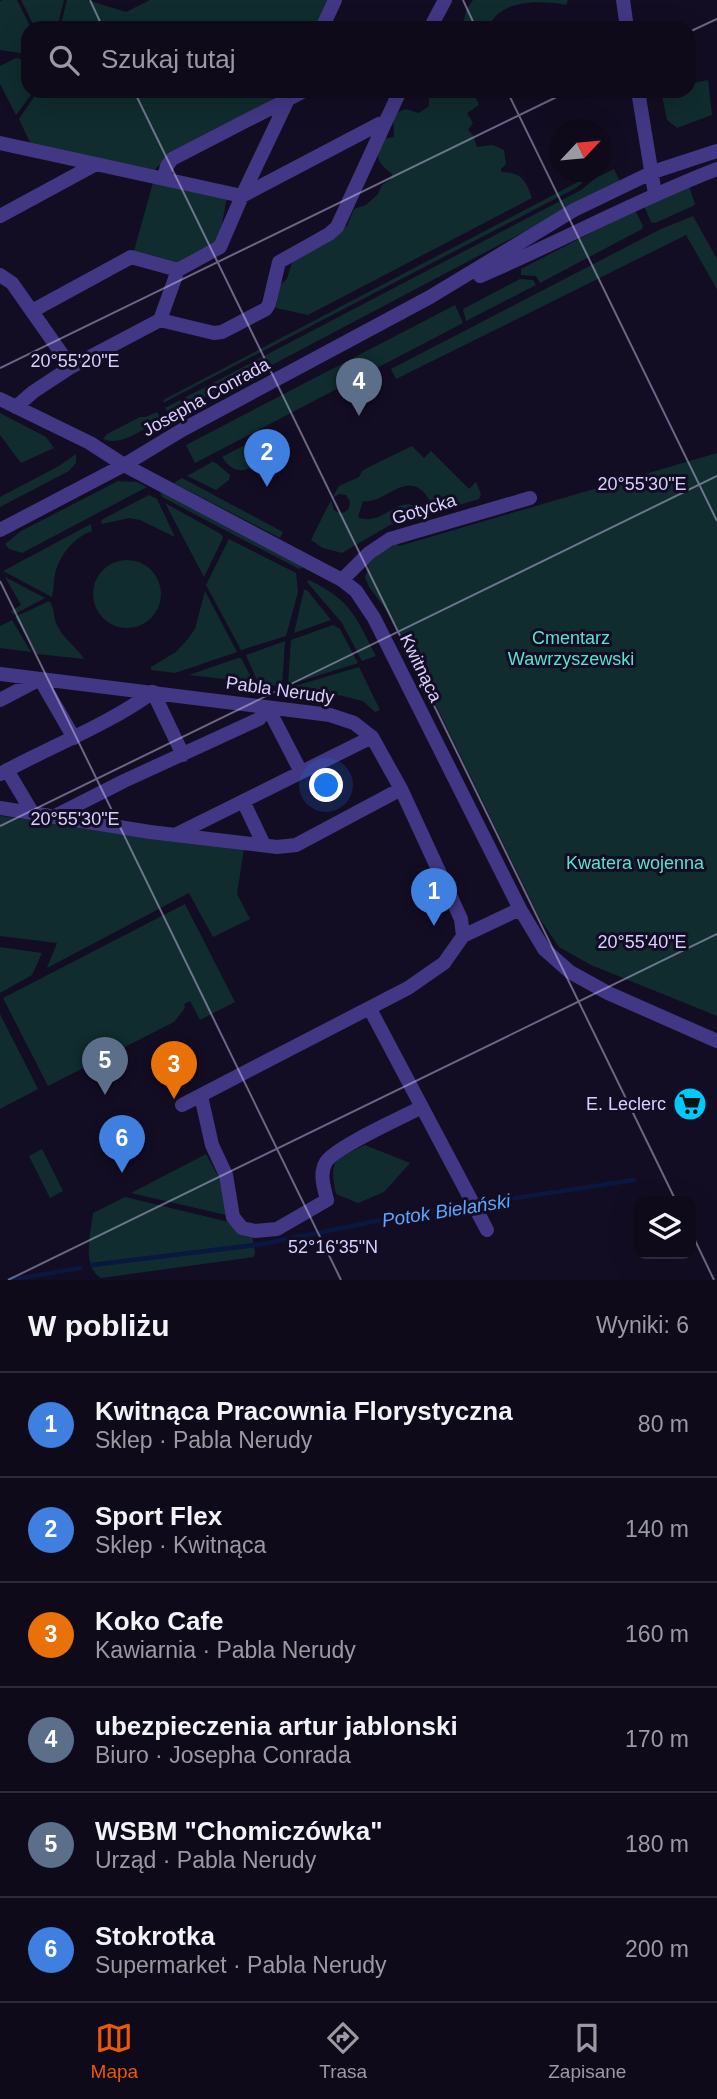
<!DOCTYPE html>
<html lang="pl">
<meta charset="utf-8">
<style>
:root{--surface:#0e0a1a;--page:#171323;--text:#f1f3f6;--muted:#9b9aa2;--line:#2e2b39;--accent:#ea580c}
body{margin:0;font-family:Helvetica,sans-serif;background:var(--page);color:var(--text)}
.controls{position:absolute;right:21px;bottom:21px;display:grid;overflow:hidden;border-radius:14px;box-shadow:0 7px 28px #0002}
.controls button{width:63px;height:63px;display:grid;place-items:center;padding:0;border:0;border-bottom:2px solid var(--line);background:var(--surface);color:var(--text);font:35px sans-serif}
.compass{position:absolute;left:549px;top:119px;width:63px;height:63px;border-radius:50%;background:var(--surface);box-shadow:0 7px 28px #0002;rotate:64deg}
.you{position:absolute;left:327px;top:786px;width:24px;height:24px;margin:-18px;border:5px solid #fff;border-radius:50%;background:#1a73e8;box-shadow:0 0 0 10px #1a73e833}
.badge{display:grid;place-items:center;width:46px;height:46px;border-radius:50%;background:var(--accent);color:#fff;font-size:23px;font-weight:700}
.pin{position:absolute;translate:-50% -58px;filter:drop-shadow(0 2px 4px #0008)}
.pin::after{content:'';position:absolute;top:37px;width:24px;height:21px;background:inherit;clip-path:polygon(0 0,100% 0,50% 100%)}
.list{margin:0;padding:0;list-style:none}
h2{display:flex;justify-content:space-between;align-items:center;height:91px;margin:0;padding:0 28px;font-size:30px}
h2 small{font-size:23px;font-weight:400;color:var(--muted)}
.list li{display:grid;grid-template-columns:46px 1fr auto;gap:21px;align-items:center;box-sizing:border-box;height:105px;padding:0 28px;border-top:2px solid var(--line)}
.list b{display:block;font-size:26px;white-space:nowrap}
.list p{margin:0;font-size:23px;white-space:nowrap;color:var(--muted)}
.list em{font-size:23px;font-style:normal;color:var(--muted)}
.icon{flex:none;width:38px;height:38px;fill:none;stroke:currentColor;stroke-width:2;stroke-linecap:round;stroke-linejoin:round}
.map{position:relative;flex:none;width:717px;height:1280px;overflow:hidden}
.search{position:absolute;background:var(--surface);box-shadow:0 7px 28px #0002;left:21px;right:21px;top:21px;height:77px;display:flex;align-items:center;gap:18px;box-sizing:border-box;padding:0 24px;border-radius:21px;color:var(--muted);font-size:26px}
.sheet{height:721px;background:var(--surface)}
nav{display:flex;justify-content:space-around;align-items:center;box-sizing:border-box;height:98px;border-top:2px solid var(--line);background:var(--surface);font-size:19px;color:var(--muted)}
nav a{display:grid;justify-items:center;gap:4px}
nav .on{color:var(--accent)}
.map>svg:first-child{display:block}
</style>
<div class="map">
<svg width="717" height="1280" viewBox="0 0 717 1280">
<rect width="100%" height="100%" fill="#130d23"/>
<path fill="#102c2e" d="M3 0H17L31 28H28V54L0 50V1Z
M21 0H64L57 28H35Z
M67 0H87L126 12 150 0H329L315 28H60Z
M473 0H568L566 5C541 0 502 0 491 23L482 27 478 23 464 21 466 10Z
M16 58 28 60V91H34L16 115 0 84V66Z
M708 80 712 115 677 128 667 120 661 91H689V84Z
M38 91H282L266 104 164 161 154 170 31 145 19 119Z
M407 91H473L479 105 467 113 473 123 468 130 473 135 477 147 493 145 504 150 506 164 501 169V172C521 172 526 180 532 198L308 315 276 308 279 286 287 279 293 259 347 226 354 209 366 205 378 194 382 185 391 179 392 174C377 161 375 160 382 139L394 137 393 114 406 109 419 113 429 106V99L420 92Z
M614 169 620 181 272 365 253 372 170 415 165 408 581 190 596 178Z
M593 174 576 188 163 403 165 399 186 388Z
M154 179 227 197 218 245 178 265 134 251Z
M689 186 695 204 693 206 655 223 651 222 644 206Z
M635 210 643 226 642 229 540 283 536 276 521 275V269Z
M693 216 717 259V289L686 235 396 379 391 369 661 229Z
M520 279 533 280 536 285 466 321 463 309Z
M455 305 463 323 195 463 186 445Z
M157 412 161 419C144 428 122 447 103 439L107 434 140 417H146Z
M0 413 46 437 54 448 21 463 0 435Z
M273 430 277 440C263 459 242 487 222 457Z
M412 446 424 458 431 451 469 489 476 482 481 494 479 499 436 512C431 504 428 494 420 489 401 476 382 505 363 501L358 517C384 528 397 492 419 509L420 517 390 525 342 553 323 548 311 540 331 500 334 510C339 514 345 514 349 508L350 502 346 495 339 494 332 498 339 486 359 477 362 471 371 466Z
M717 453V1016L591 965 559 947 540 919 410 652 388 612 369 587 365 577 369 567 366 564 383 551 397 544 399 546Z
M76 454V463L69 471 0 507V497L59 466Z
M212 462 216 463 230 475 229 480 216 490 187 476Z
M182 478 283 532 280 538 174 483Z
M118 481 137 482 147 487 22 553 9 549 5 544 21 531Z
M160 492 303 567 299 569 162 497Z
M149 495 157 499 175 537 140 520 129 518 102 524 101 521 103 519Z
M165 503 221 534 223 538 204 577Z
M91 524 92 531C74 537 59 556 55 574 53 582 54 590 52 597L3 571Z
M229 539 296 573 298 592 286 636 241 650 206 585Z
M93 594a34 34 0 1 1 68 0a34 34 0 1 1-68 0Z
M5 577 45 598 13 615 11 611 21 605Z
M309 580C352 601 355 616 376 656L362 661 342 623 307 582Z
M304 590H307L331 620 294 633Z
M205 591 237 652 175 673 151 670V667L176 652 187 640 195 629Z
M49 601C55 608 53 615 56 623 62 638 76 646 84 659L37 654 15 617Z
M12 620 31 652 0 648V626Z
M333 625 340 629 358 663 288 685 291 640Z
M285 641 282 687 258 683 246 655Z
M238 658H241L252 679 251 682 189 675Z
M359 667 380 710 375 712 363 701 343 696 288 688Z
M0 816 244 849 237 894 250 919 213 937 189 893 47 968 57 943 0 936Z
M185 904 235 1002 200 1020 190 1001 184 1004 185 1008 174 1022 48 1086 3 998Z
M0 947 42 953 32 975 0 993Z
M0 1014 38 1089 0 1109Z
M365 1145 410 1163 384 1192 358 1203 336 1194C329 1158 334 1160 365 1145Z
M42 1149 63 1191 50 1198 29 1156Z
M206 1154 222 1183 226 1215 131 1193Z
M125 1197 229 1222 252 1235 255 1252 254 1257 101 1278C81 1266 91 1232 93 1213Z"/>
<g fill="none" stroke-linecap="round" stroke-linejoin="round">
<path stroke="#081841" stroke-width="4.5" d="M92 1265 263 1244 406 1215 634 1180
M10 1280 80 1268"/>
<path stroke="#423784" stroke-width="14" d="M623 0 627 28
M322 28 335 0
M430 28 445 0
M638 91 655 194
M0 143 242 196 379 124 385 123 400 91
M164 178 167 166 172 159 304 91
M0 216 96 164
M0 275 12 283 71 367 33 392 16 407
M480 276C560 242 636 200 717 169
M32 311 131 257 178 270
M160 320 214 333 222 332 266 309 269 304 279 262 329 234 337 227 385 123
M71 367 160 320 178 270 220 247 242 196 292 91
M0 399 90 443 124 465 342 580 356 591 374 618 520 909 544 949 570 972 608 993 717 1041
M0 530 124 465 182 430 430 297 574 210 653 172 717 151
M342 580 369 553 390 539 530 498
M0 674 330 715 354 723 372 737 401 789 461 919 463 936
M0 700 40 679 74 738
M7 770 32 812
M0 774C51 746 106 726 153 692L183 755
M243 801 264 845
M0 808 150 832 277 847 296 845 401 789
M53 817 124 781 259 719 268 708 301 772
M177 834 372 737
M370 1009 487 1230
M201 1096 212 1145 226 1175 233 1217 242 1228 255 1231 277 1229 327 1200C324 1188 319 1173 326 1162 335 1147 403 1117 422 1107
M182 1105 408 988 444 963 463 936 520 909"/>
</g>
<path fill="none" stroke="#dad0ff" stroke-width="2" stroke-opacity="0.45" d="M90 0 103 28M463 0 476 28M689 32 717 19M134 91 676 1201M507 91 717 521M0 368 569 91M0 581 341 1280M0 826 717 476M691 1232 714 1280M8 1280 717 934"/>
<defs>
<symbol id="supermarket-disc" viewBox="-11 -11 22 22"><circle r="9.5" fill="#00cafb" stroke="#130d23"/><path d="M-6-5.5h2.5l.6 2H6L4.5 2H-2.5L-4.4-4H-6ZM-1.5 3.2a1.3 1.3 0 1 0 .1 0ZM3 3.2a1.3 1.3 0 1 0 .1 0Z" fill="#111"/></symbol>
</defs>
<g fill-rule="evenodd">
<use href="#supermarket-disc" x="671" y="1085" width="38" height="38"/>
</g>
<g text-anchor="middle" stroke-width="6" stroke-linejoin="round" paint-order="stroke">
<g font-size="18" fill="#dad0ff" stroke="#130d23">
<text transform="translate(206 397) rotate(-29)" y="6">Josepha Conrada</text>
<text transform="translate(424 509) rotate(-17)" y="6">Gotycka</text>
<text transform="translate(421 668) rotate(64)" y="6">Kwitnąca</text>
<text transform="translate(280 690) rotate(8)" y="6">Pabla Nerudy</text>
</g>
<g font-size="18" fill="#59e2cd" stroke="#130d23">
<text x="571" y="644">Cmentarz<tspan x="571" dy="21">Wawrzyszewski</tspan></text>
<text x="635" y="869">Kwatera wojenna</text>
</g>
<g font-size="18" fill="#dad0ff" stroke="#130d23" text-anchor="end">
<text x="666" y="1110">E. Leclerc</text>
</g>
<g font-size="19" font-style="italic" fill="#5ea5ff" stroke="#130d23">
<text transform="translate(446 1210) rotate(-9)" y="7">Potok Bielański</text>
</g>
</g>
<g font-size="18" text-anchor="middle" fill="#dad0ff" stroke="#130d23" stroke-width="6" stroke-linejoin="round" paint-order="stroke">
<text x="75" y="367">20°55'20"E</text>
<text x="642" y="490">20°55'30"E</text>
<text x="75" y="825">20°55'30"E</text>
<text x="642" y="948">20°55'40"E</text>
<text x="333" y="1253">52°16'35"N</text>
</g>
</svg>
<div class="controls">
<button><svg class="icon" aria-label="layers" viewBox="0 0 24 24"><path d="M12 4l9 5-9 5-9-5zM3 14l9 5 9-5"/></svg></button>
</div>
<svg class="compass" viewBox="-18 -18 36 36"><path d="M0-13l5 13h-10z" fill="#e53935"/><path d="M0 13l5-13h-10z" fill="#9b9aa2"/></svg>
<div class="you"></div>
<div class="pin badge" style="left:434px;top:926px;background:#3f7fe0">1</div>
<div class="pin badge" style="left:267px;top:487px;background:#3f7fe0">2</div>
<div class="pin badge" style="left:174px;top:1099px;background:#e8710a">3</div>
<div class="pin badge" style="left:359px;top:416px;background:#5c6f8a">4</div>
<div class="pin badge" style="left:105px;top:1095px;background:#5c6f8a">5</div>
<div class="pin badge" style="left:122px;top:1173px;background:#3f7fe0">6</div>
<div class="search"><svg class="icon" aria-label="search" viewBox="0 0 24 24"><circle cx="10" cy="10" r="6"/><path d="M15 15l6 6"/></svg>Szukaj tutaj</div>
</div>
<section class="sheet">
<h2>W pobliżu<small>Wyniki: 6</small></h2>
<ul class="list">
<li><span class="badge" style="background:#3f7fe0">1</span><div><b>Kwitnąca Pracownia Florystyczna</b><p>Sklep · Pabla Nerudy</p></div><em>80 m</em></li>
<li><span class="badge" style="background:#3f7fe0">2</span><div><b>Sport Flex</b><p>Sklep · Kwitnąca</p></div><em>140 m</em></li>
<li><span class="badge" style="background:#e8710a">3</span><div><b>Koko Cafe</b><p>Kawiarnia · Pabla Nerudy</p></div><em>160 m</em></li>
<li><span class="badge" style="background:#5c6f8a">4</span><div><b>ubezpieczenia artur jablonski</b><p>Biuro · Josepha Conrada</p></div><em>170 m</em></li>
<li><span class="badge" style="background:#5c6f8a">5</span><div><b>WSBM &quot;Chomiczówka&quot;</b><p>Urząd · Pabla Nerudy</p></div><em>180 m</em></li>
<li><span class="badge" style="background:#3f7fe0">6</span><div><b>Stokrotka</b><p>Supermarket · Pabla Nerudy</p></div><em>200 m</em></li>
</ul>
</section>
<nav>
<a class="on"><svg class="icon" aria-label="map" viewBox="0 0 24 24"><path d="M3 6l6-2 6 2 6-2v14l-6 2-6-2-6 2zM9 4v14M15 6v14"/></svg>Mapa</a>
<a><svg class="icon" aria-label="directions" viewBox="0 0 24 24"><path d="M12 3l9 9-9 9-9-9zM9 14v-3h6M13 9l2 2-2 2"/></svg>Trasa</a>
<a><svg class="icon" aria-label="saved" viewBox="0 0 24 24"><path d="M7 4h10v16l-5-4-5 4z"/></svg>Zapisane</a>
</nav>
